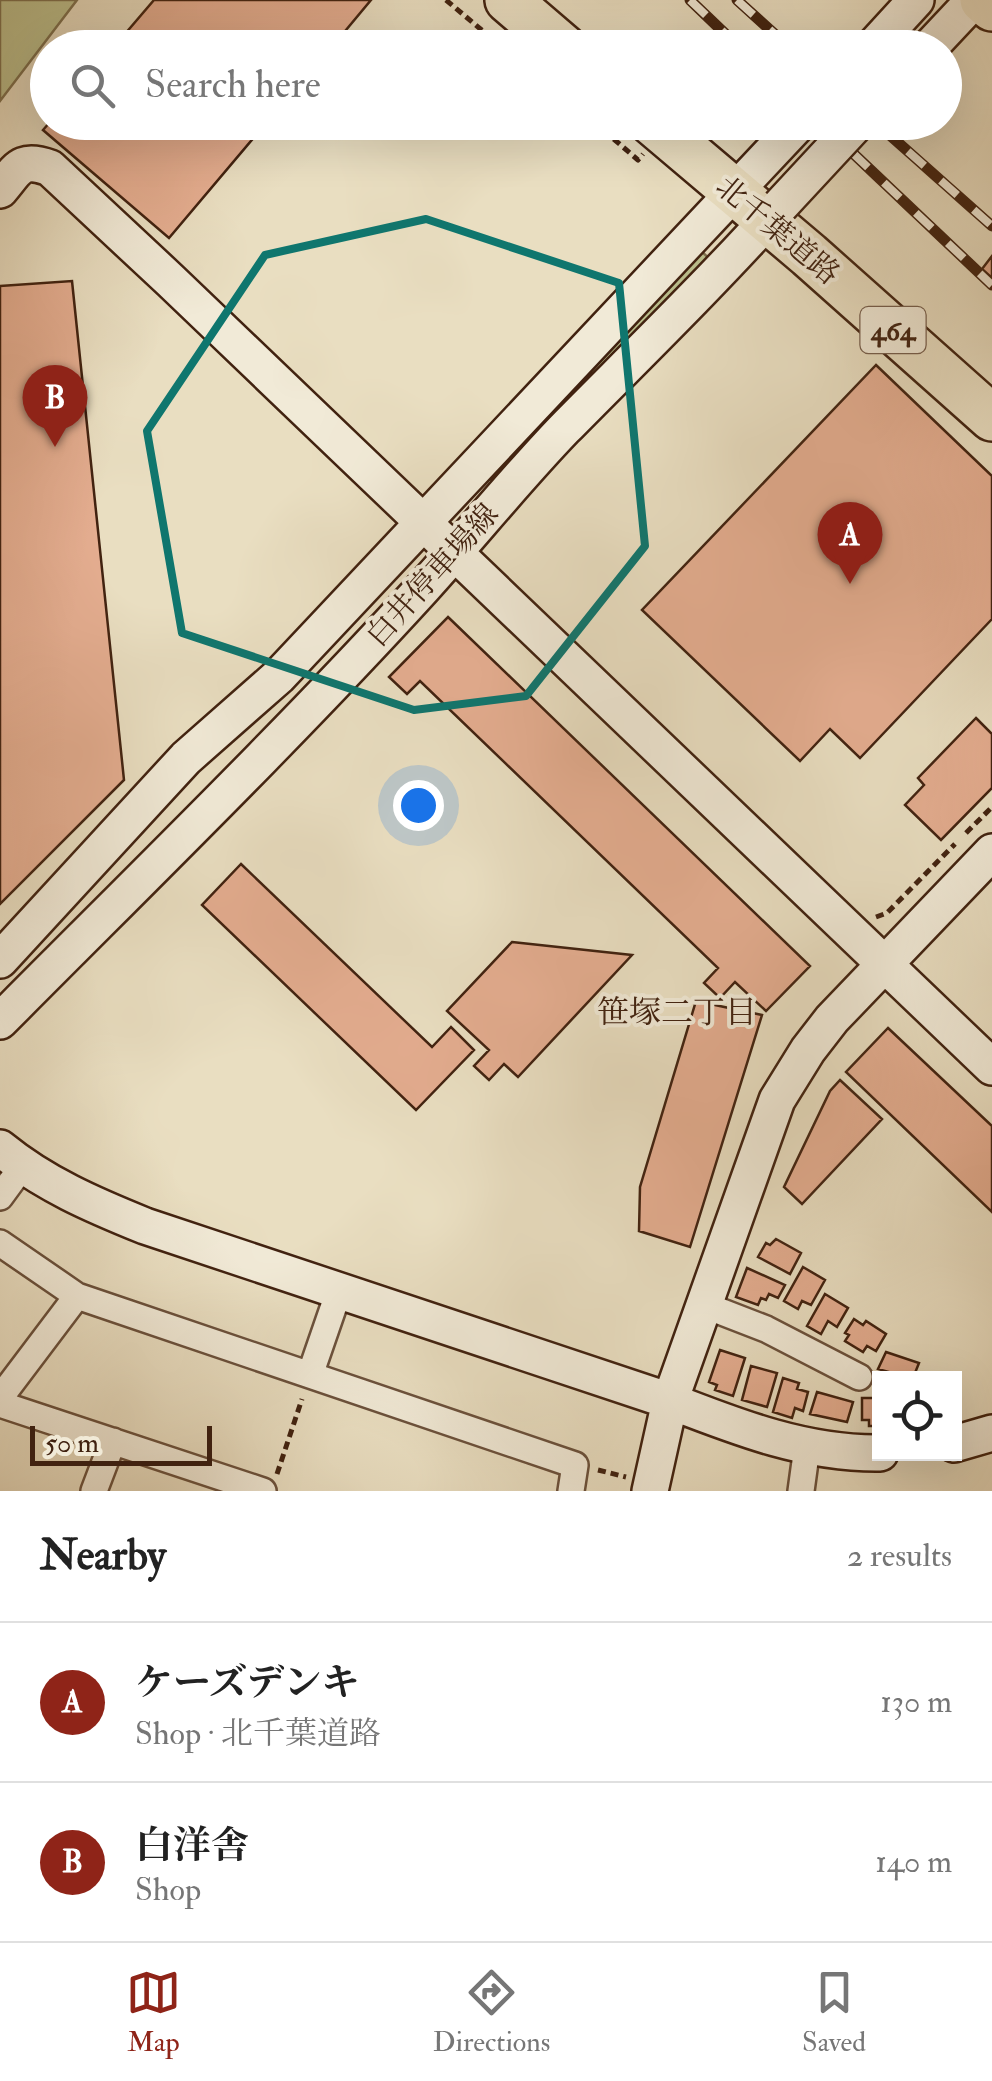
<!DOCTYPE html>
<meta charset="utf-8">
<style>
:root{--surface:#fff;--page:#f6f6f6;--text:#222;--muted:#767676;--line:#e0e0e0;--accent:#8f2418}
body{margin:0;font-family:"IM FELL Double Pica","Noto Serif JP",serif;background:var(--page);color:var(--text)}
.controls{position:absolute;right:30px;bottom:30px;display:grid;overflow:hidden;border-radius:0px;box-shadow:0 10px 40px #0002}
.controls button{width:90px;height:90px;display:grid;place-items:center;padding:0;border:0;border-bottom:2px solid var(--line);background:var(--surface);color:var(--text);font:50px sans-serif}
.scale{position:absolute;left:30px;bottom:25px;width:182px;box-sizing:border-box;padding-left:10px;border:5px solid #412210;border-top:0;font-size:28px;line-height:35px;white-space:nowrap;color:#412210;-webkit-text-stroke:8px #f1ead7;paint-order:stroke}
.you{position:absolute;left:418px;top:805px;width:35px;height:35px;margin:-25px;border:8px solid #fff;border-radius:50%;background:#1a73e8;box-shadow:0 0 0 15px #1a73e833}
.badge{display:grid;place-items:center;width:65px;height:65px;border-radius:50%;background:var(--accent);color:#fff;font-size:32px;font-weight:700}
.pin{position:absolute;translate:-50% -82px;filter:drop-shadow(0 2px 5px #0008)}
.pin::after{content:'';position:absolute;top:52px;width:35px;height:30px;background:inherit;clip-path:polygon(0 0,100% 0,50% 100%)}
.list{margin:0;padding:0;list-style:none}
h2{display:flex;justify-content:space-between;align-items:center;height:130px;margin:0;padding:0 40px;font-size:42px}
h2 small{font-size:32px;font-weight:400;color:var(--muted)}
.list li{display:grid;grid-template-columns:65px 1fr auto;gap:30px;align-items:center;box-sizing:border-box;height:160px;padding:0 40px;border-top:2px solid var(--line)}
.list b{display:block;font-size:38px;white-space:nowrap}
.list p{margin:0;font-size:32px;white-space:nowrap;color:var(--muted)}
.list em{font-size:32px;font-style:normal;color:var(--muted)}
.icon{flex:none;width:55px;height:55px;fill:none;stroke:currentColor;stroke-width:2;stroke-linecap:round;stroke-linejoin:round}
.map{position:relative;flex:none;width:992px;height:1491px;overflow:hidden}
.search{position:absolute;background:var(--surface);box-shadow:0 10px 40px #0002;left:30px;right:30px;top:30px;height:110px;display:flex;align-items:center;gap:25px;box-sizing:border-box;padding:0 35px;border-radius:55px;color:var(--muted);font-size:38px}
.sheet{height:450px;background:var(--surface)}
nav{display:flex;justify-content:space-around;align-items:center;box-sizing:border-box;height:140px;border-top:2px solid var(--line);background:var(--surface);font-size:28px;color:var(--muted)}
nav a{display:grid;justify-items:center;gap:5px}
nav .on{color:var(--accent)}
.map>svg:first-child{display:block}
</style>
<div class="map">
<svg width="992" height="1491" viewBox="0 0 992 1491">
<rect width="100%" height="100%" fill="#e9dec1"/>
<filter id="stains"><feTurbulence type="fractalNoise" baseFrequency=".002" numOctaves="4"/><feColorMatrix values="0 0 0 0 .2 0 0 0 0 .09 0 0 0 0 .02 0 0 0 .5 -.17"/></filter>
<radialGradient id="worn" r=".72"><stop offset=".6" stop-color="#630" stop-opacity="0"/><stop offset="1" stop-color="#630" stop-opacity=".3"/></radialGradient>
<path fill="#bcc08e" stroke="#7e714f" stroke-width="2.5" d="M0 0H77L0 101Z
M700 250 714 263 657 325 553 411 551 409Z"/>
<path fill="#e4ad90" stroke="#412210" stroke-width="2.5" d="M154 0H371L331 48H113Z
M50 122H267L169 238 43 130Z
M992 256V278L982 269Z
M72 281 124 780 0 904V286Z
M876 365 992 476V619L860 758 830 729 800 761 642 610Z
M448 617 810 966 766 1011 735 982 720 998 704 983 718 968 420 681 407 694 389 677Z
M976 718 992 734V788L941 840 905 805 924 785 918 778Z
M241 864 432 1047 451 1027 474 1050 416 1110 202 905Z
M512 942 632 955 518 1077 504 1064 489 1080 474 1066 489 1050 447 1011Z
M696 1001 762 1015 690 1247 639 1231 640 1187Z
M888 1028 992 1126V1212L846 1072Z
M840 1080 882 1119 802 1204 784 1187 830 1091Z
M776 1239 801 1253 790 1274 758 1257 766 1243 770 1245Z
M803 1267 825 1280 811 1305 802 1301 798 1309 784 1301Z
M747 1268 785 1285 778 1298 769 1294 766 1300 761 1298 758 1305 736 1297Z
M825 1294 848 1308 837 1327 828 1321 821 1334 807 1326Z
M854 1319 863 1325 866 1321 886 1334 876 1351 867 1346 863 1352 845 1341 849 1335 845 1333Z
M720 1350 745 1358 733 1396 715 1390 717 1385 709 1382Z
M886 1352 919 1363 913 1378H887L889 1372 878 1369Z
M751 1366 777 1373 767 1407 742 1400Z
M783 1378 799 1383 797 1389 808 1392 803 1411 795 1408 792 1418 773 1412Z
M817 1392 853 1402 847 1422 810 1414Z
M862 1398H880V1426H869V1420H862Z"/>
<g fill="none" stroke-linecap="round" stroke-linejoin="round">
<defs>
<path id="street" d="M0 1197 22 1167
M0 1243 77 1296 575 1465 571 1491
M704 1305 766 1329 859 1377
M310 1375 339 1291
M0 1398 77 1296
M0 1404 263 1491
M94 1491 113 1441
M801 1491 807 1447"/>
<path id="secondary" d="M872 48 916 0
M929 48 974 0
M0 190C18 169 20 157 50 168L171 281 992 1067
M0 960 186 758 279 676 800 122
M0 1021C142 878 287 737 423 588 471 535 515 480 564 429 637 355 711 283 780 206
M0 1148C44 1184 93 1205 145 1226L670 1401C737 1427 805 1454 880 1453
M954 1444 992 1433
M650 1491 670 1401 777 1100 808 1050 832 1019 992 852"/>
<path id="highway" d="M508 0 564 48
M983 0 992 8
M652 122 809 255 992 418"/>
</defs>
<use href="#street" stroke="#6b513c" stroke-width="30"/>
<use href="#secondary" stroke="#412210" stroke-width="40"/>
<use href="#highway" stroke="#412210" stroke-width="50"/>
<path stroke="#412210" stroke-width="5" stroke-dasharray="8 5" stroke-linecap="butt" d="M446 0 503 48
M594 122 638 160 643 154
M966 833 992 807
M876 917 887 913 955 844
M598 1470 626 1477
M277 1474 302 1399"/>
<use href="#street" stroke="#f1ead7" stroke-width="25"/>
<use href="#secondary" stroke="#f1ead7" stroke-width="35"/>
<use href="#highway" stroke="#e9dec1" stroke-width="45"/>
<defs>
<path id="rail" d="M690 0 740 48
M737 0 790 48
M820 122 992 285
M875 122 992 226"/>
</defs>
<use href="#rail" stroke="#412210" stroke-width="11"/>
<use href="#rail" stroke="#f1ead7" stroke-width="8" stroke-dasharray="22" stroke-linecap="butt"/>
<defs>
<path id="secondary-bridge" d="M780 206 858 122"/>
</defs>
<use href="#secondary-bridge" stroke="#412210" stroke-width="40" stroke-linecap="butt"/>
<use href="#secondary-bridge" stroke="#f1ead7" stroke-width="35"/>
</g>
<path fill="none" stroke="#0f766e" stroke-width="8" stroke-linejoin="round" d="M426 219 619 283 645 546 526 696 414 710 182 633 147 431 265 255Z"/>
<g text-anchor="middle" stroke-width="8" stroke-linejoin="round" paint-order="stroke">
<rect fill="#f1ead7" stroke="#765e4c" stroke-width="2.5" x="860.5" y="307" width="65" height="46" rx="8"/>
<g font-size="28" font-weight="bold" fill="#412210">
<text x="893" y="340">464</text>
</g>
<g font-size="30" fill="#412210" stroke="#f1ead7">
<text transform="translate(778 230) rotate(40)" y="10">北千葉道路</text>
<text transform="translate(432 575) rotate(-48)" y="10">白井停車場線</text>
</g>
<g font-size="32" fill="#412210" stroke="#f1ead7">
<text x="677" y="1023">笹塚二丁目</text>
</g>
</g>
<rect width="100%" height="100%" filter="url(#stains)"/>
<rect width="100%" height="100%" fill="url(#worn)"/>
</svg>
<div class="controls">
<button><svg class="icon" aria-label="locate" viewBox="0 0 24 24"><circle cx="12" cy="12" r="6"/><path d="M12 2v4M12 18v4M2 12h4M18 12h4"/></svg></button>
</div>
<div class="scale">50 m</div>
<div class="you"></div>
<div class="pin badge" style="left:850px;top:584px">A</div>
<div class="pin badge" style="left:55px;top:447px">B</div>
<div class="search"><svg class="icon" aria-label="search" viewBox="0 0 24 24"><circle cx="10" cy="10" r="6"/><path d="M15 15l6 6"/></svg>Search here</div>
</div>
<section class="sheet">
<h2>Nearby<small>2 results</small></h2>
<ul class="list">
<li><span class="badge">A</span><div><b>ケーズデンキ</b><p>Shop · 北千葉道路</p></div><em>130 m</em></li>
<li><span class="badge">B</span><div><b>白洋舎</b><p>Shop</p></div><em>140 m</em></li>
</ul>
</section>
<nav>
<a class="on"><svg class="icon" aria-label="map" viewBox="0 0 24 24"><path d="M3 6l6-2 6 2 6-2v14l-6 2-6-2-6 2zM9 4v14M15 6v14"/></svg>Map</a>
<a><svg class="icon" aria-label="directions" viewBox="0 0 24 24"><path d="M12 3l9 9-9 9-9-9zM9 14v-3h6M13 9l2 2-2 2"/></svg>Directions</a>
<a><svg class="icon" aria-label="saved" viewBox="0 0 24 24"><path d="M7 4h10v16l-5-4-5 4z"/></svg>Saved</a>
</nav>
